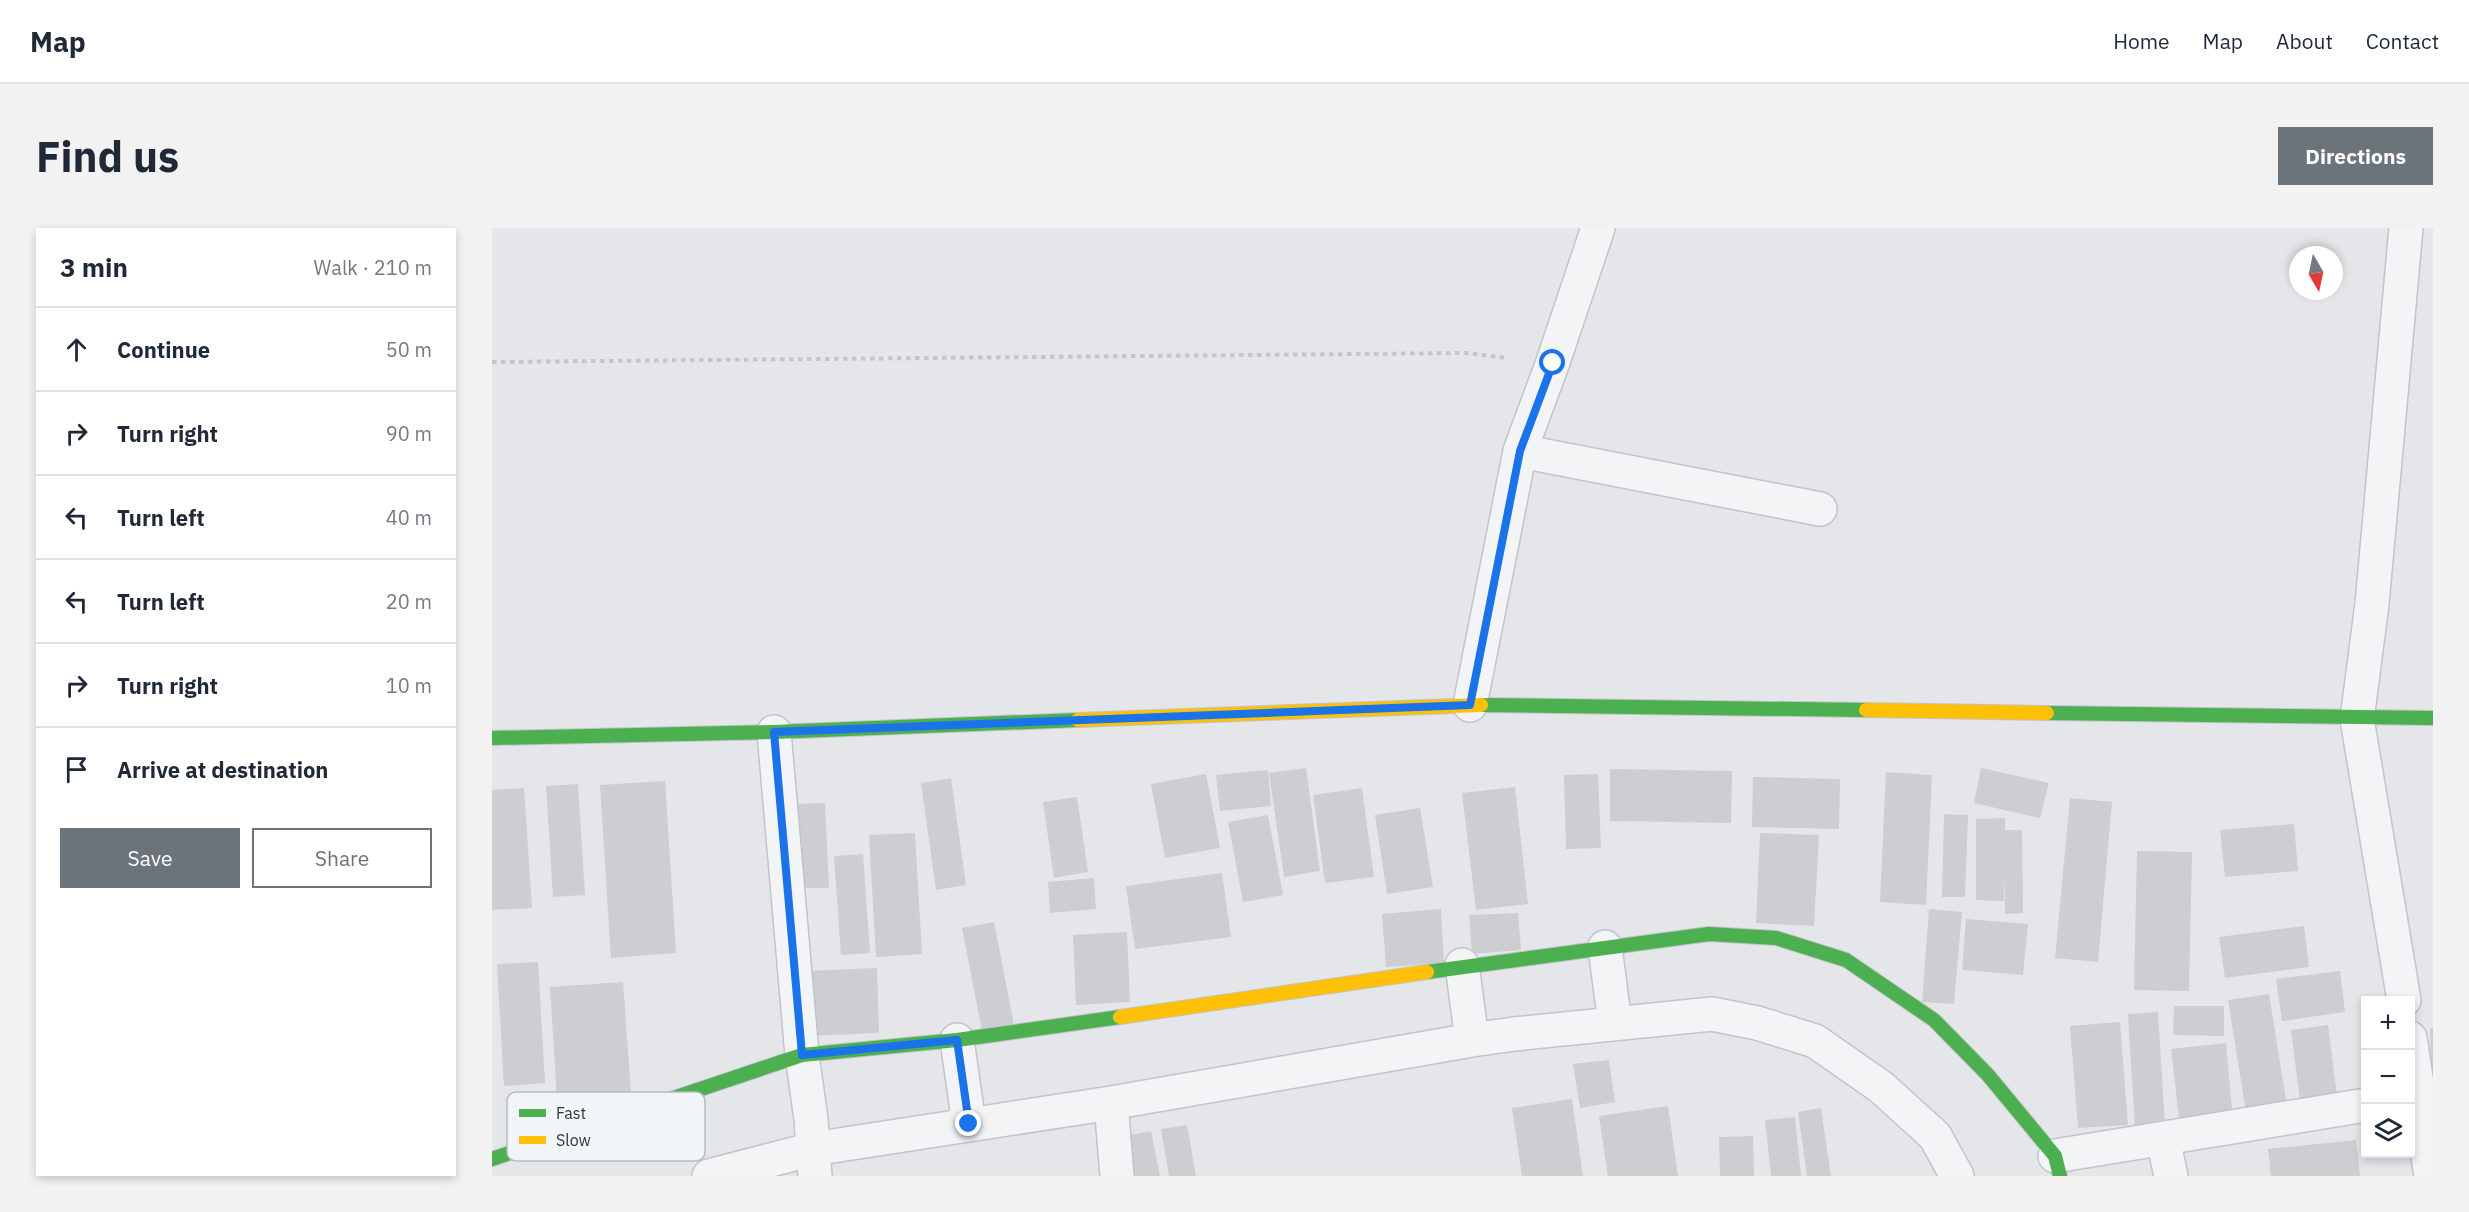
<!DOCTYPE html>
<meta charset="utf-8">
<style>
:root{--surface:#fff;--page:#f2f2f3;--text:#1f2937;--muted:#747a83;--line:#e0e1e3;--accent:#6c747b}
body{margin:0;font-family:"IBM Plex Sans",sans-serif;background:var(--page);color:var(--text)}
.controls{position:absolute;right:18px;bottom:18px;display:grid;overflow:hidden;border-radius:0px;box-shadow:0 3px 9px #0003}
.controls button{width:54px;height:54px;display:grid;place-items:center;padding:0;border:0;border-bottom:2px solid var(--line);background:var(--surface);color:var(--text);font:30px sans-serif}
.compass{position:absolute;left:1797px;top:18px;width:54px;height:54px;border-radius:50%;background:var(--surface);box-shadow:0 3px 9px #0003;rotate:171deg}
.stop{position:absolute;width:18px;height:18px;margin:-14px;border:4px solid #1a73e8;border-radius:50%;background:#fff}
.stop.end{background:#1a73e8;border-color:#fff;box-shadow:0 2px 6px #0008}
.list{margin:0;padding:0;list-style:none}
h2{display:flex;justify-content:space-between;align-items:center;height:78px;margin:0;padding:0 24px;font-size:26px}
h2 small{font-size:20px;font-weight:400;color:var(--muted)}
.list li{display:grid;grid-template-columns:39px 1fr auto;gap:18px;align-items:center;box-sizing:border-box;height:84px;padding:0 24px;border-top:2px solid var(--line)}
.list b{display:block;font-size:22px;white-space:nowrap}
.list em{font-size:20px;font-style:normal;color:var(--muted)}
.actions{display:flex;gap:12px;padding:18px 24px}
.actions a{flex:1;padding:14px 0;border:2px solid var(--accent);border-radius:0px;text-align:center;font-size:21px;color:var(--accent)}
.actions .main{background:var(--accent);color:#fff}
.icon{flex:none;width:33px;height:33px;fill:none;stroke:currentColor;stroke-width:2;stroke-linecap:round;stroke-linejoin:round}
.map{position:relative;flex:none;width:1941px;height:948px;overflow:hidden;border-radius:0px}
header{display:flex;align-items:center;gap:36px;box-sizing:border-box;height:84px;padding:0 30px;background:var(--surface);border-bottom:2px solid var(--line)}
header strong{font-size:28px}
nav{display:flex;gap:33px;margin-inline-start:auto;font-size:21px}
.intro{display:flex;align-items:center;justify-content:space-between;box-sizing:border-box;height:144px;padding:0 36px}
h1{margin:0;font-size:42px}
.button{padding:15px 27px;border-radius:0px;background:var(--accent);color:#fff;font-size:21px;font-weight:700}
main{display:flex;gap:36px;padding:0 36px}
aside{flex:1;background:var(--surface);border-radius:0px;box-shadow:0 3px 9px #0003}
.map>svg:first-child{display:block}
</style>
<header>
<strong>Map</strong>
<nav><a>Home</a><a>Map</a><a>About</a><a>Contact</a></nav>
</header>
<div class="intro"><h1>Find us</h1><a class="button">Directions</a></div>
<main>
<aside>
<h2>3 min<small>Walk · 210 m</small></h2>
<ul class="list">
<li><svg class="icon" aria-label="ahead" viewBox="0 0 24 24"><path d="M12 20V5M6 11l6-6 6 6"/></svg><div><b>Continue</b></div><em>50 m</em></li>
<li><svg class="icon" aria-label="right" viewBox="0 0 24 24"><path d="M7 20v-9h11M14 6l5 5-5 5"/></svg><div><b>Turn right</b></div><em>90 m</em></li>
<li><svg class="icon" aria-label="left" viewBox="0 0 24 24"><path d="M17 20v-9H6M10 6l-5 5 5 5"/></svg><div><b>Turn left</b></div><em>40 m</em></li>
<li><svg class="icon" aria-label="left" viewBox="0 0 24 24"><path d="M17 20v-9H6M10 6l-5 5 5 5"/></svg><div><b>Turn left</b></div><em>20 m</em></li>
<li><svg class="icon" aria-label="right" viewBox="0 0 24 24"><path d="M7 20v-9h11M14 6l5 5-5 5"/></svg><div><b>Turn right</b></div><em>10 m</em></li>
<li><svg class="icon" aria-label="arrive" viewBox="0 0 24 24"><path d="M6 21V4h12l-3 4 3 4H6"/></svg><div><b>Arrive at destination</b></div></li>
</ul>
<div class="actions"><a class="main">Save</a><a>Share</a></div>
</aside>
<div class="map">
<svg width="1941" height="948" viewBox="0 0 1941 948">
<rect width="100%" height="100%" fill="#e4e6e9"/>
<path fill="#ccced1" d="M814 540 828 643 792 649 777 545Z
M1489 540 1557 555 1548 590 1482 575Z
M1118 541 1240 543 1239 595 1118 593Z
M776 542 779 578 728 583 724 547Z
M1394 544 1440 547 1434 677 1388 674Z
M714 546 728 620 673 630 659 556Z
M1106 546 1109 620 1074 621 1072 547Z
M1261 549 1348 551 1347 601 1260 599Z
M459 550 474 657 444 662 429 555Z
M173 553 184 725 119 730 108 557Z
M86 556 93 667 61 669 54 558Z
M1023 559 1036 676 984 682 970 565Z
M32 560 40 680 0 682V562Z
M870 560 882 649 833 655 821 567Z
M585 569 596 644 562 650 551 574Z
M1578 570 1620 574 1606 734 1563 730Z
M333 575 337 660H307L304 576Z
M928 580 941 659 895 666 883 587Z
M1452 586 1476 587 1473 669H1450Z
M776 587 791 667 751 674 736 594Z
M1513 590V602H1530L1531 685 1513 686V642L1512 673 1484 672V591Z
M1802 596 1806 643 1733 649 1728 602Z
M423 605 430 726 384 729 377 607Z
M1268 605 1327 607 1322 698 1264 695Z
M1645 623 1700 624 1697 763 1642 762Z
M371 626 378 725 349 727 342 628Z
M730 645 739 709 643 721 634 658Z
M602 650 604 681 558 685 556 654Z
M949 681 952 735 894 739 890 686Z
M1437 681 1470 684 1462 776 1430 774Z
M1026 685 1029 722 980 726 977 687Z
M1474 691 1536 696 1531 747 1470 742Z
M502 694 522 797 490 803 470 700Z
M1812 698 1817 739 1733 750 1727 709Z
M635 704 638 774 584 777 581 707Z
M46 734 53 855 12 858 5 736Z
M385 740 387 805 316 808 314 743Z
M1848 743 1853 784 1790 793 1784 751Z
M131 754 139 866 65 871 58 759Z
M1777 766 1795 878 1754 884 1736 772Z
M1682 778H1732V808L1681 807Z
M1666 784 1673 898 1643 901 1636 786Z
M1628 794 1636 897 1586 900 1578 798Z
M1836 797 1846 875 1809 880 1799 802Z
M1938 800H1941V845H1939Z
M1734 815 1741 893 1688 899 1679 821Z
M1117 832 1123 874 1088 880 1081 836Z
M1080 871 1091 948H1030L1020 880Z
M1176 878 1186 948H1116L1107 888Z
M1329 880 1339 948H1315L1306 884Z
M1303 889 1309 948H1279L1273 892Z
M695 897 704 948H677L669 901Z
M659 903 668 948H640L633 908Z
M1261 908 1262 948H1228L1227 909Z
M1864 912 1868 948H1779L1776 921Z"/>
<g fill="none" stroke-linecap="round" stroke-linejoin="round">
<defs>
<path id="street" d="M1028 223 1328 281
M978 477 1028 223 1061 134 1106 0
M282 504 310 827 319 891 323 948
M1113 719 1123 796
M970 737 980 812
M1912 772 1865 491 1880 376 1914 0
M1918 810 1939 948
M465 812 477 896
M619 875 625 948
M1671 911 1679 948
M1563 928 1874 877
M217 948 321 921 619 875 980 812 1022 806 1220 786 1265 795 1323 813 1389 859 1443 908 1465 948"/>
<path id="fast" d="M989 477 1374 482
M1555 485 1941 490
M0 510 282 504 586 492
M935 744 1217 706 1284 710 1354 732 1442 792 1496 847 1563 928 1568 948
M0 931 310 827 465 812 628 789"/>
<path id="slow" d="M1374 482 1555 485
M586 492 989 477
M628 789 935 744"/>
</defs>
<use href="#street" stroke="#c2c4c7" stroke-width="36"/>
<use href="#fast" stroke="#c2c4c7" stroke-width="16"/>
<use href="#slow" stroke="#c2c4c7" stroke-width="16"/>
<path stroke="#c4c7c8" stroke-width="4" stroke-dasharray="4.5 4.5" stroke-linecap="butt" d="M0 134 974 125 1016 130"/>
<use href="#street" stroke="#f3f4f5" stroke-width="33"/>
<use href="#fast" stroke="#4caf50" stroke-width="14"/>
<use href="#slow" stroke="#ffc107" stroke-width="14"/>
</g>
<g fill="none" stroke-linecap="round" stroke-linejoin="round">
<path stroke="#1a73e8" stroke-width="8" d="M477 896 465 812 310 827 282 504 978 477 1028 223 1061 135"/>
</g>
<rect x="15" y="864" width="198" height="69" rx="9" fill="#f2f5f7" stroke="#b7bcc0" stroke-width="1.5"/>
<rect x="27" y="881" width="27" height="8" fill="#4caf50"/>
<rect x="27" y="908" width="27" height="8" fill="#ffc107"/>
<g font-size="16" fill="#2c3640">
<text x="64" y="891">Fast</text>
<text x="64" y="918">Slow</text>
</g>
</svg>
<div class="controls">
<button>+</button>
<button>−</button>
<button><svg class="icon" aria-label="layers" viewBox="0 0 24 24"><path d="M12 4l9 5-9 5-9-5zM3 14l9 5 9-5"/></svg></button>
</div>
<svg class="compass" viewBox="-18 -18 36 36"><path d="M0-13l5 13h-10z" fill="#e53935"/><path d="M0 13l5-13h-10z" fill="#747a83"/></svg>
<div class="stop" style="left:1061px;top:135px"></div>
<div class="stop end" style="left:477px;top:896px"></div>
</div>
</main>
